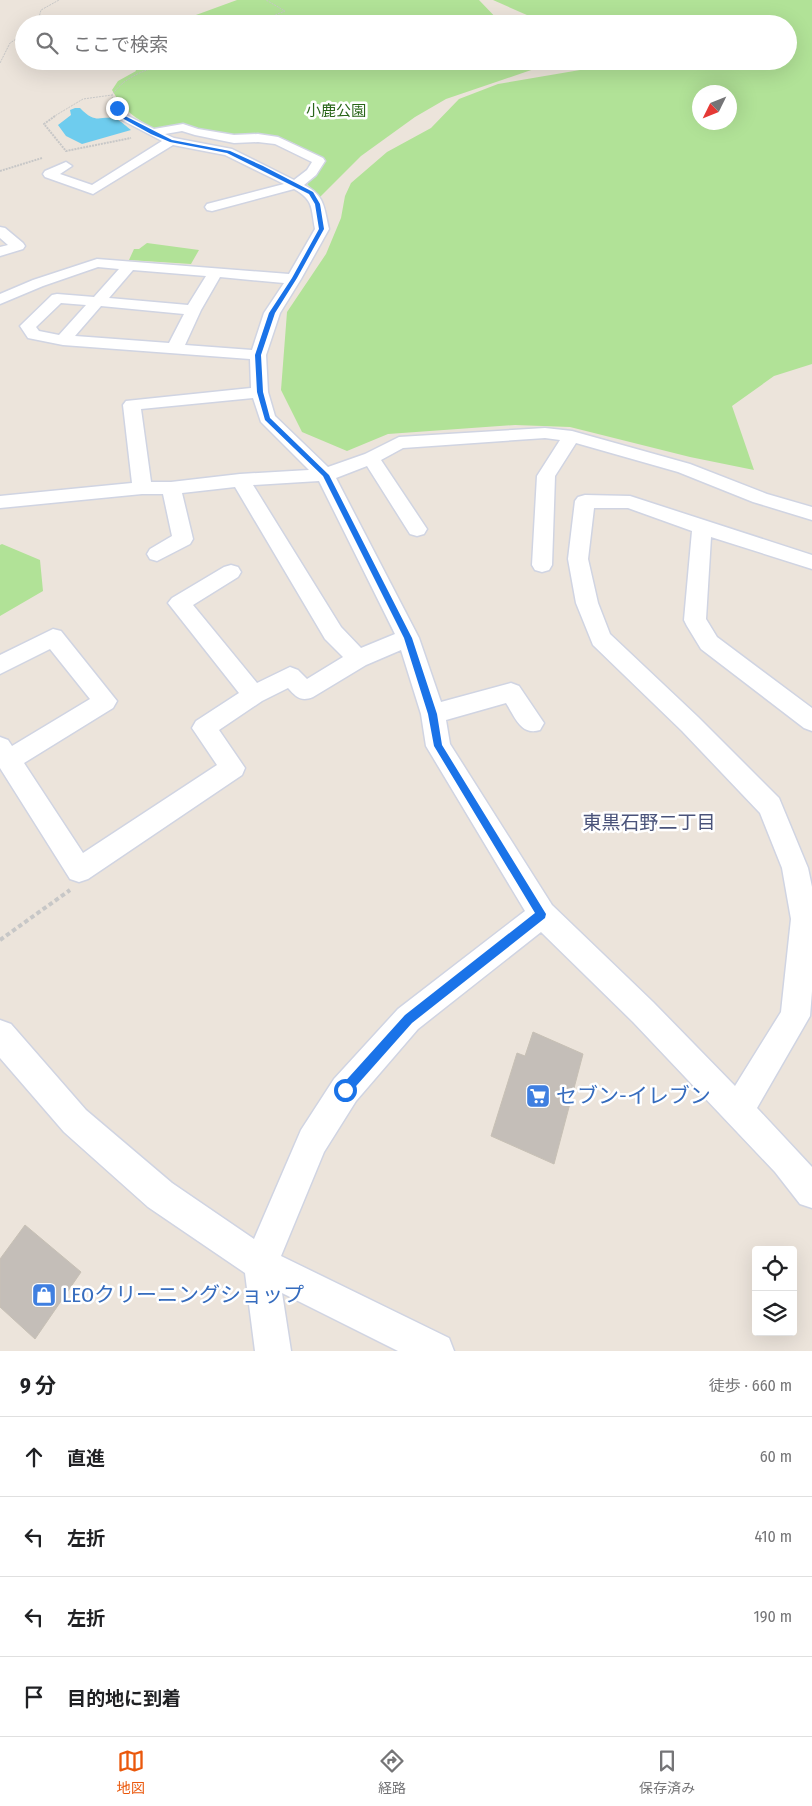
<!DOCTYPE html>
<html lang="ja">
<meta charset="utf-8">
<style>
:root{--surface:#fff;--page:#f6f6f6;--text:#202124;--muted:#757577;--line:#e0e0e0;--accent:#ea580c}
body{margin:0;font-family:"Fira Sans Condensed","Noto Sans JP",sans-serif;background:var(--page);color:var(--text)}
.controls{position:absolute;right:15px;bottom:15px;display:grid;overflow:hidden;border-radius:5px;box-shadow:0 5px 20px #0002}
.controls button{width:45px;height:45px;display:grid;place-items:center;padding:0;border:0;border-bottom:1px solid var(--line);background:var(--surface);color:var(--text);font:25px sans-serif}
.compass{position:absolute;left:692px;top:85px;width:45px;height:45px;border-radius:50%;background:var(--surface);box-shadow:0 5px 20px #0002;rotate:227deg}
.stop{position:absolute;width:15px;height:15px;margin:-11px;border:4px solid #1a73e8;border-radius:50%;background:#fff}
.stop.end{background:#1a73e8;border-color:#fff;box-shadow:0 1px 5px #0008}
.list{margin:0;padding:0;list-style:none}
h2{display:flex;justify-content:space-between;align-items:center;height:65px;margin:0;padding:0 20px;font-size:21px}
h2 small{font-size:16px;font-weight:400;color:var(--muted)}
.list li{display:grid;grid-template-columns:32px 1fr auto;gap:15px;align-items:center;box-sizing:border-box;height:80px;padding:0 20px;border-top:1px solid var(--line)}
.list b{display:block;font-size:19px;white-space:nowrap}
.list em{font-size:16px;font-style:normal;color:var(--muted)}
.icon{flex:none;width:28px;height:28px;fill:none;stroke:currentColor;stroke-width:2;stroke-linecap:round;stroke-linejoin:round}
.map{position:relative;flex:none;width:812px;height:1351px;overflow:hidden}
.search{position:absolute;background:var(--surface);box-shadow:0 5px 20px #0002;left:15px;right:15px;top:15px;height:55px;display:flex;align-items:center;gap:12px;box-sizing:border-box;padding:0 18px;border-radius:28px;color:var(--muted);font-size:19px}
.sheet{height:385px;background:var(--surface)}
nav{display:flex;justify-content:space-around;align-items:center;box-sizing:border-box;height:70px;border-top:1px solid var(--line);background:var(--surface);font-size:14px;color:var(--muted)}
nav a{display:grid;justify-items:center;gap:2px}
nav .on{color:var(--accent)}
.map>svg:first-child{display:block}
</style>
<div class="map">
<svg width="812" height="1351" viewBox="0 0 812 1351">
<rect width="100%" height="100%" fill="#ece4db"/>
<path fill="#b1e297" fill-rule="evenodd" d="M237 0H479L502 24H178L185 19Z
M493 0H812V364L774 376 732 406 754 470 690 457 570 427 515 425 388 434 347 451 302 432 281 390 287 312 326 254 341 218 345 196 351 183 387 152 431 128 459 99 498 84 633 61H788V24H569L536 19ZM730 92V122H700V92Z
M132 61H582L540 67 446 99 415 117 361 156 320 197 307 184 325 160C311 153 294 141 279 138 265 136 250 137 236 136 205 133 188 121 156 130 135 117 125 113 112 90L118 81 136 71Z
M147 243 199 250 191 264 129 260 134 249H139Z
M2 544 40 560 43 591 0 616V545Z"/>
<path fill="#6eccee" d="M75 108H80C98 127 101 113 118 120 122 122 127 127 131 130L82 144 66 136 58 125 71 115 70 110Z"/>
<path fill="#c4beb8" stroke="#c7c0b5" d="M533 1032 583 1054 554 1164 491 1136 517 1053 525 1056Z
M25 1225 81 1272 35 1339 0 1307V1259Z"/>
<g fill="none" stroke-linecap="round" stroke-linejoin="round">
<defs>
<path id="minor" d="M124 114 154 129 183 124 198 129 234 135 258 134 278 137 323 158 325 161 316 175 304 185C325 195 324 208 329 229L301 279 280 313 266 355 268 392 275 416 328 467 365 454 399 437 545 428 572 431 690 464 767 494 812 507V520L753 502 678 472 576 443 555 476 552 565 549 570 542 572 535 570 532 565 537 476 560 440 545 438 403 448 381 460 427 529 424 534 417 536 410 534 367 466 336 478 419 638 441 702 511 683 519 686 544 723 540 730C521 736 515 717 506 703L446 720 450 744 552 905 653 1002 735 1086 781 1012 791 919 782 868 760 813 682 731 593 645 576 603 568 559 575 501 578 497 585 495 630 496 812 555V569L711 537 706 619 717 637 812 708V731L804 728 701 649 687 626 684 620 692 531 628 508H594L588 559 598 603 610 634 698 717 779 798 808 868 812 887V991L810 1016 757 1108 812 1167V1208L800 1204 775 1172 633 1022 541 932 418 1029 356 1101 324 1152 281 1256 449 1338 454 1351H398L282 1293 291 1351H255L245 1273 148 1207 64 1132 0 1058V1020L11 1024 86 1110 172 1183 254 1239 301 1130 334 1079 398 1009 525 911 426 746 421 714 401 650 366 665 313 697C301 702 296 697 288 688L262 701 219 730 245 768 242 775 88 879 79 882 70 879 0 768V737L8 740 12 746 90 699 50 649 0 674V655L53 629 61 631 117 701 113 708 24 763 83 853 217 765 192 728 196 721 239 693 168 603 172 598 224 567 231 565 238 567 241 572 238 577 193 605 257 683 290 667 298 670 307 679 343 657 325 639 235 487 182 493 193 539 190 544 157 561 150 559 147 554 150 549 172 536 163 494H142L0 508V496L132 483 123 405 126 401 251 388 250 359 63 345 28 338 20 326 52 295 57 294 94 297 119 269 98 267 43 286 0 304V294L33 280 97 259 289 274 315 229C311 208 314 200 294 189L212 211 207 210 205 207 207 204 284 184 225 155 173 145 93 194 45 177 43 174 45 171 66 162 72 166 60 174 92 185 162 141 120 119 118 117 120 115ZM182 131 195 135 234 143 258 142 275 144 312 162 307 170 294 180 232 149 174 138 165 134ZM133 270 206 276 188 305 109 298ZM220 277 284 283 264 313 252 350 185 345 201 310ZM61 303 86 305 59 335 39 331 36 327ZM101 306 184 314 169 343 75 336ZM253 398 261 422 309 470 240 474 171 482H151L141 409ZM319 481 395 634 361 648 341 627 253 485Z
M0 227 5 228 23 243 25 246 23 249 0 256V247L8 245 0 238Z"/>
</defs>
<use href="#minor" stroke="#d0d4e2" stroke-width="3"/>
<path stroke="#c7c7c7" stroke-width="1" stroke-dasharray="2 1" stroke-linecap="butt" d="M37 24 41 10 59 0
M253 24 285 11 266 0
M0 63 10 43 24 34
M116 107 113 103 112 95C127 73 151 69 175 61
M53 117 83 99 112 95"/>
<path stroke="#c7c7c7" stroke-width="2" stroke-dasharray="2 1" stroke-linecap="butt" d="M55 116 44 124 66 151 131 138
M0 171 42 158"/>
<path stroke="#c7c7c7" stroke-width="4" stroke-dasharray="4.5 3" stroke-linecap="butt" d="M0 940 70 890"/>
<use href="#minor" fill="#fff" fill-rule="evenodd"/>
</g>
<path fill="#1a73e8" d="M116 107H118L125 116 172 140 230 151 263 166 313 192 320 204 324 229 297 278 275 313 261 355 263 392 270 418 329 475 412 638 437 714 442 745 546 914 545 918 412 1023 349 1094 345 1095 341 1094 339 1090 341 1086 405 1015 535 913 434 746 428 714 404 638 323 476 265 420 257 392 255 355 269 313 292 278 319 229 315 204 309 194 227 153 170 142 151 134 122 118Z"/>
<defs>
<symbol id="supermarket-square" viewBox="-11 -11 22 22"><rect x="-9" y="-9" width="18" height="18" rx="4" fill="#3f7fe0" stroke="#fff"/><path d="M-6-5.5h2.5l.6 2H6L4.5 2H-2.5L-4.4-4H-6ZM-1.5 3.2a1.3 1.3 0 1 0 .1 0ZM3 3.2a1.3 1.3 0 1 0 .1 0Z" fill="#fff"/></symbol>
<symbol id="shop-square" viewBox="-11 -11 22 22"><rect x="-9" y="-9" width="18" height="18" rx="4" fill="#3f7fe0" stroke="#fff"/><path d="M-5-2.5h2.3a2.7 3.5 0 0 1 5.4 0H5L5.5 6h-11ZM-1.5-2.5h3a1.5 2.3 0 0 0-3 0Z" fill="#fff"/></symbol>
</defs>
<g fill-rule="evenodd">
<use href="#supermarket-square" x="524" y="1082" width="28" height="28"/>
<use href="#shop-square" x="30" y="1281" width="28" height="28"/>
</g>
<g text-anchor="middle" stroke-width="5" stroke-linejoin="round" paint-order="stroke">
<g font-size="15" fill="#2a661a" stroke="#fff">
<text x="336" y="116">小鹿公園</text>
</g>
<g font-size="19" fill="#4a537a" stroke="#fff">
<text x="649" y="829">東黒石野二丁目</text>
</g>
<g font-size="21" fill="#366cbe" stroke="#fff" text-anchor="start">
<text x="556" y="1103">セブン-イレブン</text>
<text x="62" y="1302">LEOクリーニングショップ</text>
</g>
</g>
</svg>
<div class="controls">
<button><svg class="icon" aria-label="locate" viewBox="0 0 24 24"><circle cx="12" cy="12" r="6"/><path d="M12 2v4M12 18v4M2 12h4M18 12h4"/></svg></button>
<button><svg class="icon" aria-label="layers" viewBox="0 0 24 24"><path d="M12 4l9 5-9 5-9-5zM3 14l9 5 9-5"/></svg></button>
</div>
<svg class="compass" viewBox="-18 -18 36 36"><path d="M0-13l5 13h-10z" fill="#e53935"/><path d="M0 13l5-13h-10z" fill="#757577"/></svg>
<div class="stop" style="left:345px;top:1090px"></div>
<div class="stop end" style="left:117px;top:108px"></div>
<div class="search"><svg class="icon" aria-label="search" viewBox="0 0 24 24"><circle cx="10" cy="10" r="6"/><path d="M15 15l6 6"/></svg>ここで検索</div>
</div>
<section class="sheet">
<h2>9 分<small>徒歩 · 660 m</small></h2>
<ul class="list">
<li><svg class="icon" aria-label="ahead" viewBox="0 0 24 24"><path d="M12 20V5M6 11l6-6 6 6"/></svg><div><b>直進</b></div><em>60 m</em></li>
<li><svg class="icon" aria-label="left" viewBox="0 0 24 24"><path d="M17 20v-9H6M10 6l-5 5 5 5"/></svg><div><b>左折</b></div><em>410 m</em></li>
<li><svg class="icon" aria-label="left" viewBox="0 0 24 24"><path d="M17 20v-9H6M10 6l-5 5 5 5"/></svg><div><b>左折</b></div><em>190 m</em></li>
<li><svg class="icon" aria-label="arrive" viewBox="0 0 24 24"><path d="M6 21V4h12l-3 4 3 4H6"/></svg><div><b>目的地に到着</b></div></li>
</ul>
</section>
<nav>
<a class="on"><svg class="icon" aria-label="map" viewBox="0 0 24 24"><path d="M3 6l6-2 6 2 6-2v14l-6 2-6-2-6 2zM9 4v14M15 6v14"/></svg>地図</a>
<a><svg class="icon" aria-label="directions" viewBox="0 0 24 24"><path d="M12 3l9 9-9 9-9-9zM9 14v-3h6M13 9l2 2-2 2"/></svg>経路</a>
<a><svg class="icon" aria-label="saved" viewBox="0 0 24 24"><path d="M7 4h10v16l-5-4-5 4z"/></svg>保存済み</a>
</nav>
